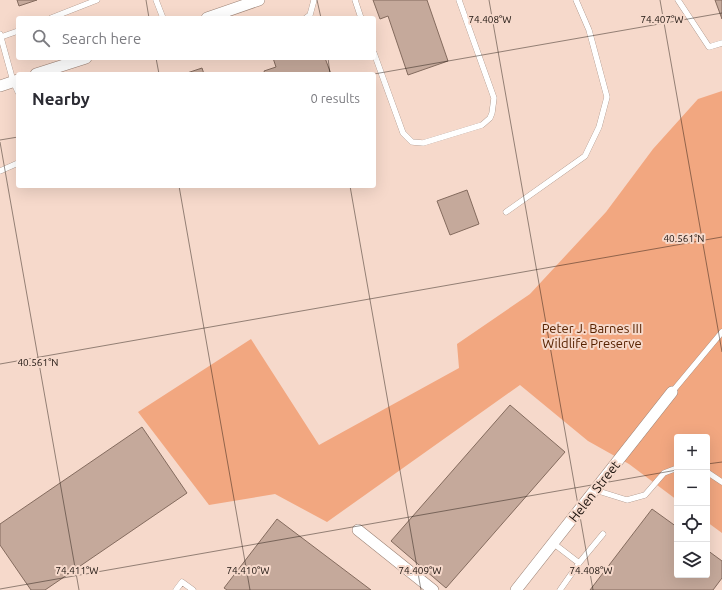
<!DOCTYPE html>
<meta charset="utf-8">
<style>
:root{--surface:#fff;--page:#f7f7f7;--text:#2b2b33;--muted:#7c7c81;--line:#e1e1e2}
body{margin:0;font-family:Ubuntu,sans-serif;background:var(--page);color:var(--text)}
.controls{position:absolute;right:12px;bottom:12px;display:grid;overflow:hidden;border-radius:4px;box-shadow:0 4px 16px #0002}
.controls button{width:36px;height:36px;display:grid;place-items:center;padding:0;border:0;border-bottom:1px solid var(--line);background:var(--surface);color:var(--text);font:20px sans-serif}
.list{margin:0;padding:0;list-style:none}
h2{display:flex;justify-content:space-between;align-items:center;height:52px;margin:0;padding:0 16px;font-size:17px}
h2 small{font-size:13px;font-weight:400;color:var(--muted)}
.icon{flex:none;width:22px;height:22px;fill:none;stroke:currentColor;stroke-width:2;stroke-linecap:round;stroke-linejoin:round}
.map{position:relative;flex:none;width:722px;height:590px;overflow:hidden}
.search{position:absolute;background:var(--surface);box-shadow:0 4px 16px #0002;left:16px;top:16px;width:360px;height:44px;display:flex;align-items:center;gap:10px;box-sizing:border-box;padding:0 14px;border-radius:4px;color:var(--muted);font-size:15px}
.panel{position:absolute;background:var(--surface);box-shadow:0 4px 16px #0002;left:16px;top:72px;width:360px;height:116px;border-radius:4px}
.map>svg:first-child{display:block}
</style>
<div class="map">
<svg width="722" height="590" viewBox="0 0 722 590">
<rect width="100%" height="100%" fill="#f6d9cb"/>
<path fill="#f2a780" d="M722 91V533L707 522V437H677V500L629 464 588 441 520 385 327 522 275 494 209 505 138 412 251 339 319 445 459 368 457 344 530 294 606 212 653 149 698 99Z"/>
<path fill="#c5a99b" stroke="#846b5e" d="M17 0H37L19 6Z
M373 0H427L448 61 408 75 388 16 380 19Z
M715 0H722V19Z
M273 58H325L331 74H265L264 71 276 67Z
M202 68 204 74H184Z
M467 190 479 224 450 235 437 201Z
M510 405 565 452 446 588 391 541Z
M142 427 187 493 45 590H31L0 545V524Z
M652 509 677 527V575H707V550L722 561V578L713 590H590Z
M277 519 371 590H227L224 588Z"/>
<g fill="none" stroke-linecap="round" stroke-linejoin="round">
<defs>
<path id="service" d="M156 0 163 18
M355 0 361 18
M678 0 709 47 722 43
M51 18 97 0
M306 18 310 15 314 0
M0 34 13 81 18 92
M1 37 18 31
M374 53 403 133 412 142 423 143 482 125 490 118 492 113 494 98 459 0
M0 171 18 163
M506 212 585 156 599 127 607 97 589 30 576 0
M672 392 722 332
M707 472 722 482
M595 490 627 500 645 495 664 473 677 468
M553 543 579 563 603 534
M176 590 182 582 193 590
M560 590 579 563"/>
<path id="minor" d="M207 18 259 0
M36 74 86 58
M0 86 18 80
M358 530 433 590
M516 590 672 392"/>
</defs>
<use href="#service" stroke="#9b8174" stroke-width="6"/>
<use href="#minor" stroke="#9b8174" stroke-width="12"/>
<use href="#service" stroke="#fff" stroke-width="5.5"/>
<use href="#minor" stroke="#fff" stroke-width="11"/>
</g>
<path fill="none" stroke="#1a110c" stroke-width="1" stroke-opacity="0.45" d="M146 0 149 18M317 0 321 18M489 0 593 590M660 0 722 352M156 58 159 74M328 58 330 74M374 74 722 13M0 140 18 137M0 142 79 590M179 186 250 590M350 186 421 590M0 364 722 237M707 464 722 462M0 589 677 470"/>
<g text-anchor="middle" stroke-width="4" stroke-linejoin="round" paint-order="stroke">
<g font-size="13" fill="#572200" stroke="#f6d9cb">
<text x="592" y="333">Peter J. Barnes III<tspan x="592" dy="15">Wildlife Preserve</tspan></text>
</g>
<g font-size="13" fill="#1a110c" stroke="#f6d9cb">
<text transform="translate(594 491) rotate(-52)" y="5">Helen Street</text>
</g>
</g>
<g font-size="10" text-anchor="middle" fill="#1a110c" stroke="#f6d9cb" stroke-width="4" stroke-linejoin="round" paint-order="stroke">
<text x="490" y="23">74.408°W</text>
<text x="662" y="23">74.407°W</text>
<text x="684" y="242">40.561°N</text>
<text x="38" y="366">40.561°N</text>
<text x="77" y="574">74.411°W</text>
<text x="248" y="574">74.410°W</text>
<text x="420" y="574">74.409°W</text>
<text x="591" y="574">74.408°W</text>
</g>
</svg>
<div class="controls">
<button>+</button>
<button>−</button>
<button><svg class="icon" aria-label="locate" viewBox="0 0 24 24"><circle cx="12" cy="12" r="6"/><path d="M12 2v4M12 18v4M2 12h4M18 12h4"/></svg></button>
<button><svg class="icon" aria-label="layers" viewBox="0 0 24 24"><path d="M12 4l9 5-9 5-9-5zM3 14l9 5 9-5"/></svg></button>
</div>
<div class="search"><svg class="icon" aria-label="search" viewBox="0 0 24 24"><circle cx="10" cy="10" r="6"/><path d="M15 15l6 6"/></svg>Search here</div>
<section class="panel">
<h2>Nearby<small>0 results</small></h2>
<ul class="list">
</ul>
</section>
</div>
